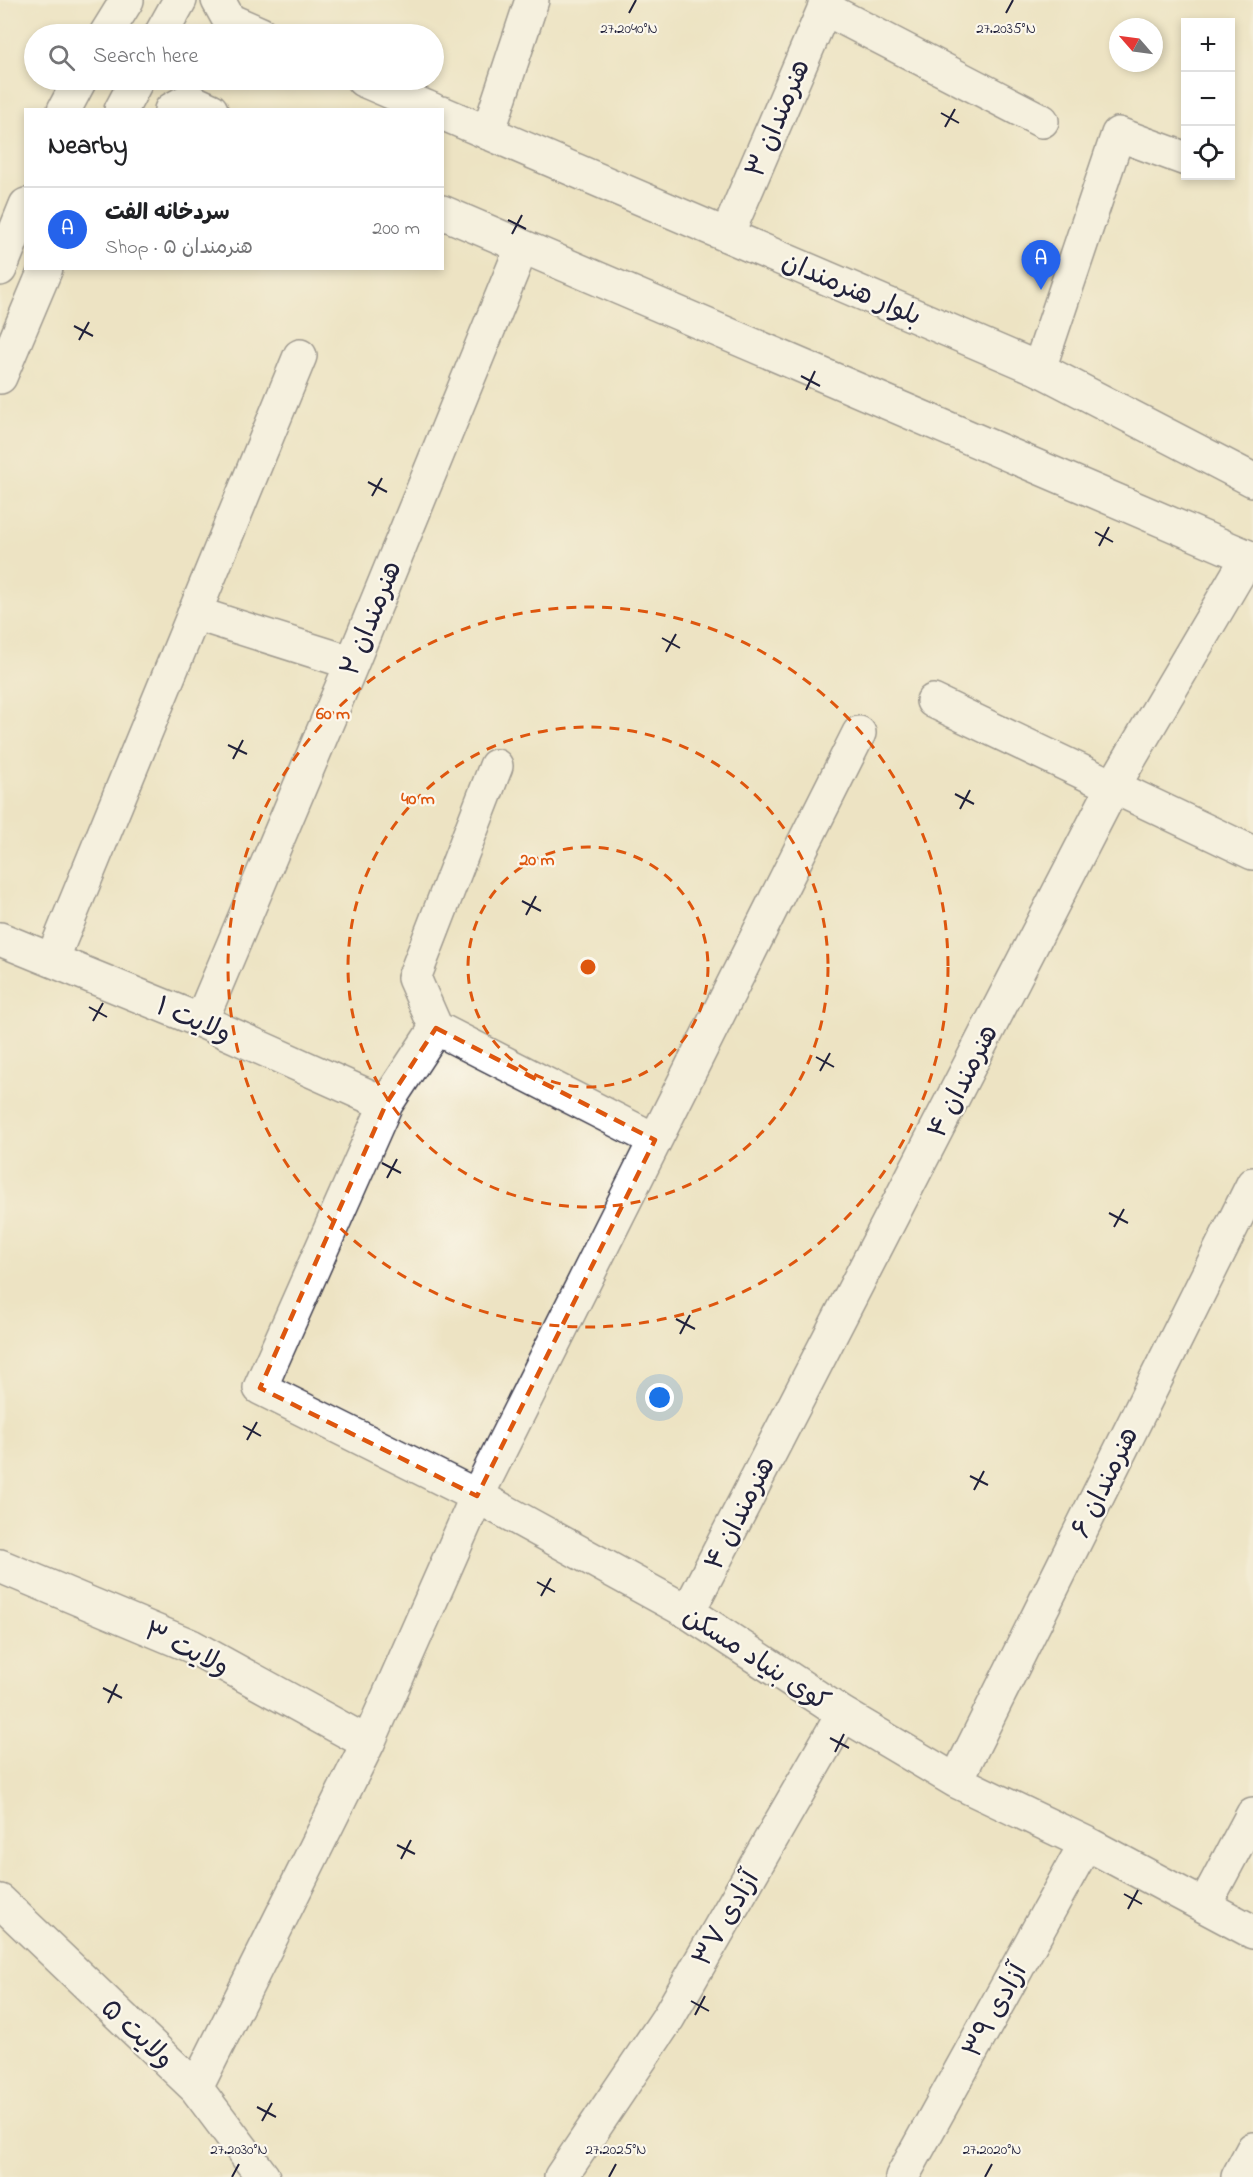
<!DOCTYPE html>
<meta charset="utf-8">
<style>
:root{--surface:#fff;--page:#f2f2f2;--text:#202124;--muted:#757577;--line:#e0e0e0;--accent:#2563eb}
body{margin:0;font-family:"Indie Flower","Playpen Sans Arabic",sans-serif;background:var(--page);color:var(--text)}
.controls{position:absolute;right:18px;top:18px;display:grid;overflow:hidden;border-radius:0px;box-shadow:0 3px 9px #0003}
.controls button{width:54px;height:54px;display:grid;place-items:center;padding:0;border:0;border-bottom:2px solid var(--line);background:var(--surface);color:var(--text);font:30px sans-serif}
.compass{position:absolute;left:1109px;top:18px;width:54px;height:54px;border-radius:50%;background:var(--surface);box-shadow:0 3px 9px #0003;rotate:298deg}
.you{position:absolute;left:660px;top:1398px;width:21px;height:21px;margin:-15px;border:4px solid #fff;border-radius:50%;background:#1a73e8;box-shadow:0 0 0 9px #1a73e833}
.badge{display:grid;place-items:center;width:39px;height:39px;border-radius:50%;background:var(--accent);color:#fff;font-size:20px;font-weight:700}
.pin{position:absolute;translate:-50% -50px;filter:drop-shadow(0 2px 3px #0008)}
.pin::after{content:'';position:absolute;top:32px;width:21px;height:18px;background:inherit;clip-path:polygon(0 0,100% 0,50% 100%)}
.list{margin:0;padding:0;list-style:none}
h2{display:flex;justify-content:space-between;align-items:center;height:78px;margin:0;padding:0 24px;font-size:26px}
h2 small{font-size:20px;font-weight:400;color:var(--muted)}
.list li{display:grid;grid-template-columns:39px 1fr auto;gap:18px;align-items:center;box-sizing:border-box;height:84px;padding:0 24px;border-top:2px solid var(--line)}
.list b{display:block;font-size:22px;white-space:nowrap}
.list p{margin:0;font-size:20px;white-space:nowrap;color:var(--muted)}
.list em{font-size:20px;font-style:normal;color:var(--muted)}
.icon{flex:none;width:33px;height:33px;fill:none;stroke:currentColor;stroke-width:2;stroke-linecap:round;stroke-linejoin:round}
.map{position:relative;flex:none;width:1253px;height:2177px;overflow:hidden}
.search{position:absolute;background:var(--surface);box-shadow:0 3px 9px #0003;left:24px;top:24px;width:420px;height:66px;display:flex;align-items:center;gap:15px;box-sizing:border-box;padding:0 21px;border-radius:33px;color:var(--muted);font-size:22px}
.panel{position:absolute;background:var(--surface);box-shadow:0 3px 9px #0003;left:24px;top:108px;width:420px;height:162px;border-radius:0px}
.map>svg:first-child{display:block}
</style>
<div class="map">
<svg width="1253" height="2177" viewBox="0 0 1253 2177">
<rect width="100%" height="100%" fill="#fbf7ec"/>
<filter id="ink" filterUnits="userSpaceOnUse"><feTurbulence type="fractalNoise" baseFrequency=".0167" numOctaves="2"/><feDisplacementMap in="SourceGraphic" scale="12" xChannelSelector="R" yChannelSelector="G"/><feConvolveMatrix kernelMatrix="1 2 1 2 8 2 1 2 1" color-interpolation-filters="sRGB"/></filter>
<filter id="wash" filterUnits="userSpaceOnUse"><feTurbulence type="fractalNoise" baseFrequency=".008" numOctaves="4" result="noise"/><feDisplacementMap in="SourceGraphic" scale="24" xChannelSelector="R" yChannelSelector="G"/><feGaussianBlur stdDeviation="1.35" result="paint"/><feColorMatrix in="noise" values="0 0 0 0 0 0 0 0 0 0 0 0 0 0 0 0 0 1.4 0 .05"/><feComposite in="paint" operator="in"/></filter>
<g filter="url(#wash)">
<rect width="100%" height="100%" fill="#ede3c3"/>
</g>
<g filter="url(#ink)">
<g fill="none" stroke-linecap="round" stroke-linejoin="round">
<defs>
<path id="minor" d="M824 8 1042 121
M488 133 532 0
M727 235 828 0
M1039 369 1118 134 1186 159
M194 613 352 663
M933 701 1253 853
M0 939 201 1021 386 1104
M52 960 300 356
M201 1021 352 663 522 247
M436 1028 414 978 496 766
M655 1140 436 1028 386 1104 260 1388 477 1496 688 1612 843 1714 956 1781 1086 1843 1253 1932
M0 1566 191 1646 368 1743
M688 1612 1113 787 1248 557
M956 1781 1253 1184
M0 1901 196 2088 263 2177
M1204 1906 1253 1814
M196 2088 368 1743 477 1496 859 733
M561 2177 668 2018 843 1714
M902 2177 1086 1843
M1238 2177 1253 2149"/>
<path id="secondary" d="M218 0 229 20 261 34
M106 34 127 0
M161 34 180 0
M363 80 433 110
M64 110 80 80
M121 110 137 80
M171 110 189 100 211 110
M442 113 1039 369 1253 480
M442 212 1253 559
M0 269 26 205
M0 377 46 268"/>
</defs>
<use href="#minor" stroke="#403f4f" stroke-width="36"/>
<use href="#secondary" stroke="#403f4f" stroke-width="36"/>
<use href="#minor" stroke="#fff" stroke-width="33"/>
<use href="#secondary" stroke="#fff" stroke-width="33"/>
</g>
</g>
<path d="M0 0H1253V2177H0ZM436 1028 655 1140 477 1496 260 1388 386 1104Z" fill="#ede3c3" fill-opacity=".55" fill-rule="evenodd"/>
<path fill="none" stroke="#de560e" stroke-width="4.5" stroke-dasharray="12 8" stroke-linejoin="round" d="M436 1028 655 1140 477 1496 260 1388 386 1104Z"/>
<path fill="none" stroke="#22223b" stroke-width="2" d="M629 13 636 0M1006 13 1013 0M941 113 959 123M945 127 955 109M508 220 526 229M512 234 522 215M74 326 93 336M79 340 89 322M801 376 820 386M806 390 815 371M368 482 387 492M372 496 382 478M1095 532 1113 542M1099 546 1109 527M662 638 680 648M666 652 676 634M228 745 247 754M233 759 243 740M955 794 974 804M960 809 970 790M522 901 541 911M526 915 536 896M89 1007 107 1017M93 1021 103 1003M816 1057 834 1067M820 1071 830 1053M382 1163 401 1173M387 1178 397 1159M1109 1213 1128 1223M1114 1227 1124 1209M676 1319 695 1329M680 1334 690 1315M243 1426 261 1436M247 1440 257 1422M970 1476 988 1485M974 1490 984 1471M537 1582 555 1592M541 1596 551 1578M103 1688 122 1698M108 1703 117 1684M830 1738 849 1748M835 1752 844 1734M397 1845 415 1854M401 1859 411 1840M1124 1894 1142 1904M1128 1909 1138 1890M691 2001 709 2011M695 2015 705 1996M257 2107 276 2117M262 2121 272 2103M232 2177 239 2164M609 2177 616 2164M985 2177 992 2164"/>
<g fill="none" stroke="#de560e" stroke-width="3" stroke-dasharray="10 8">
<circle cx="588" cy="967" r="120"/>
<circle cx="588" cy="967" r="240"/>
<circle cx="588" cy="967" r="360"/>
</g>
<g text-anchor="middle" stroke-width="4.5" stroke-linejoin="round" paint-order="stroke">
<g font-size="27" fill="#22223b" stroke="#fbf7ec">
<text transform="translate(777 118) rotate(-67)" y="9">هنرمندان ۳</text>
<text transform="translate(852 288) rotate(23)" y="9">بلوار هنرمندان</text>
<text transform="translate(370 618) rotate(-68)" y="9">هنرمندان ۲</text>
<text transform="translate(194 1019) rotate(23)" y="9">ولایت ۱</text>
<text transform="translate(962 1081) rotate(-63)" y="9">هنرمندان ۴</text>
<text transform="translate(1104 1482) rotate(-64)" y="9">هنرمندان ۶</text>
<text transform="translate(739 1513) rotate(-63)" y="9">هنرمندان ۴</text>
<text transform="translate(187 1648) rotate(26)" y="9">ولایت ۳</text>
<text transform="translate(757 1658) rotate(33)" y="9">کوی بنیاد مسکن</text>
<text transform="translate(725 1918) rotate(-60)" y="9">آزادی ۳۷</text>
<text transform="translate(994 2010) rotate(-61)" y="9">آزادی ۳۹</text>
<text transform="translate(138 2033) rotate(43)" y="9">ولایت ۵</text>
</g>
</g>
<g font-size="15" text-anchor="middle" fill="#22223b" stroke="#fbf7ec" stroke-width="4.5" stroke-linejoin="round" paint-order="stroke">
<text x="1006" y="33">27.2035°N</text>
<text x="629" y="33">27.2040°N</text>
<text x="239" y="2154">27.2030°N</text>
<text x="616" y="2154">27.2025°N</text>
<text x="992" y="2154">27.2020°N</text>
</g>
<circle cx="588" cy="967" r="9" fill="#de560e" stroke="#fbf7ec" stroke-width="3"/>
<g font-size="18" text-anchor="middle" font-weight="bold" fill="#de560e" stroke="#fbf7ec" stroke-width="4.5" stroke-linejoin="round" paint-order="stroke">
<text x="333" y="719">60 m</text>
<text x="418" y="804">40 m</text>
<text x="537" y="865">20 m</text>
</g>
</svg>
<div class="controls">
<button>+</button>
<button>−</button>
<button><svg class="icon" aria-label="locate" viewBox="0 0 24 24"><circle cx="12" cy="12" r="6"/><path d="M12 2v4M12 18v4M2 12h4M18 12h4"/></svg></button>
</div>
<svg class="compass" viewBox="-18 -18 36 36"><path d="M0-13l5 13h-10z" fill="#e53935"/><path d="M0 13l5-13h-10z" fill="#757577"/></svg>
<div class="you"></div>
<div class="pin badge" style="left:1041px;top:290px">A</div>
<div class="search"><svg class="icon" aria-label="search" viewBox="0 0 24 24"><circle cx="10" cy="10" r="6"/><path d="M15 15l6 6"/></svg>Search here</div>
<section class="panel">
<h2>Nearby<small></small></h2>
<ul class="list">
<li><span class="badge">A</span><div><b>سردخانه الفت</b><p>Shop · هنرمندان ۵</p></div><em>200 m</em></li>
</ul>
</section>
</div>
